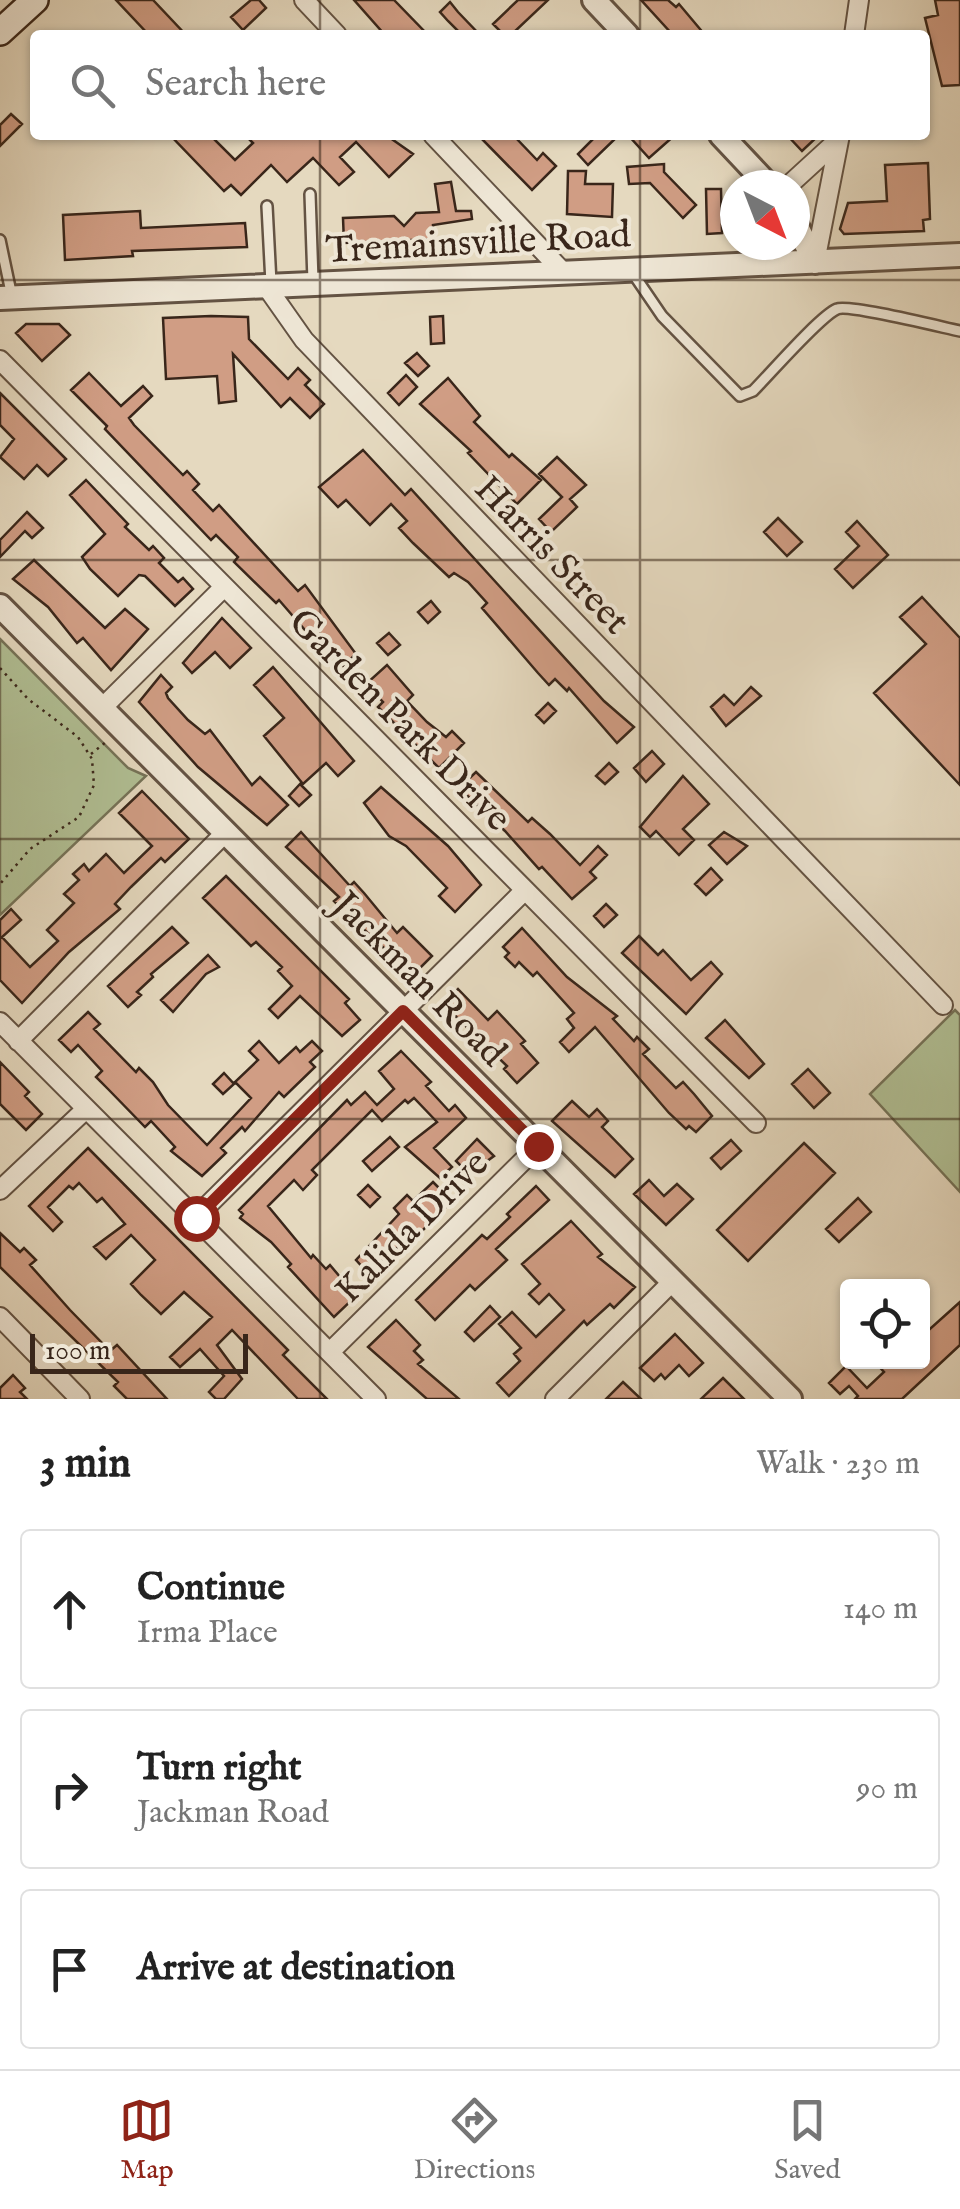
<!DOCTYPE html>
<meta charset="utf-8">
<style>
:root{--surface:#fff;--page:#f6f6f6;--text:#222;--muted:#767676;--line:#e0e0e0;--accent:#8f2418}
body{margin:0;font-family:"IM FELL English",serif;background:var(--page);color:var(--text)}
.controls{position:absolute;right:30px;bottom:30px;display:grid;overflow:hidden;border-radius:10px;box-shadow:0 2px 8px #0004}
.controls button{width:90px;height:90px;display:grid;place-items:center;padding:0;border:0;border-bottom:2px solid var(--line);background:var(--surface);color:var(--text);font:50px sans-serif}
.compass{position:absolute;left:720px;top:170px;width:90px;height:90px;border-radius:50%;background:var(--surface);box-shadow:0 2px 8px #0004;rotate:138deg}
.scale{position:absolute;left:30px;bottom:25px;width:218px;box-sizing:border-box;padding-left:10px;border:5px solid #39261a;border-top:0;font-size:28px;line-height:35px;white-space:nowrap;color:#39261a;-webkit-text-stroke:8px #eee6d5;paint-order:stroke}
.stop{position:absolute;width:30px;height:30px;margin:-22px;border:8px solid #8f2418;border-radius:50%;background:#fff}
.stop.end{background:#8f2418;border-color:#fff;box-shadow:0 2px 10px #0008}
.list{margin:0;padding:0;list-style:none}
h2{display:flex;justify-content:space-between;align-items:center;height:130px;margin:0;padding:0 40px;font-size:42px}
h2 small{font-size:32px;font-weight:400;color:var(--muted)}
.list li{display:grid;grid-template-columns:65px 1fr auto;gap:30px;align-items:center;box-sizing:border-box;height:160px;margin:0 20px 20px;padding:0 20px;border:2px solid var(--line);border-radius:10px}
.list b{display:block;font-size:38px;white-space:nowrap}
.list p{margin:0;font-size:32px;white-space:nowrap;color:var(--muted)}
.list em{font-size:32px;font-style:normal;color:var(--muted)}
.icon{flex:none;width:55px;height:55px;fill:none;stroke:currentColor;stroke-width:2;stroke-linecap:round;stroke-linejoin:round}
.map{position:relative;flex:none;width:960px;height:1399px;overflow:hidden}
.search{position:absolute;background:var(--surface);box-shadow:0 2px 8px #0004;left:30px;right:30px;top:30px;height:110px;display:flex;align-items:center;gap:25px;box-sizing:border-box;padding:0 35px;border-radius:10px;color:var(--muted);font-size:38px}
.sheet{height:670px;background:var(--surface)}
nav{display:flex;justify-content:space-around;align-items:center;box-sizing:border-box;height:140px;border-top:2px solid var(--line);background:var(--surface);font-size:28px;color:var(--muted)}
nav a{display:grid;justify-items:center;gap:5px}
nav .on{color:var(--accent)}
.map>svg:first-child{display:block}
</style>
<div class="map">
<svg width="960" height="1399" viewBox="0 0 960 1399">
<rect width="100%" height="100%" fill="#e5d9bf"/>
<filter id="stains"><feTurbulence type="fractalNoise" baseFrequency=".002" numOctaves="4"/><feColorMatrix values="0 0 0 0 .2 0 0 0 0 .09 0 0 0 0 .02 0 0 0 .5 -.17"/></filter>
<radialGradient id="worn" r=".72"><stop offset=".6" stop-color="#630" stop-opacity="0"/><stop offset="1" stop-color="#630" stop-opacity=".3"/></radialGradient>
<path fill="#b1c095" stroke="#757358" stroke-width="2.5" d="M0 639 128 768 146 776 0 915Z
M955 1010 960 1015V1192L870 1094Z"/>
<path fill="#d09d84" stroke="#39261a" stroke-width="2.5" d="M116 0H153L186 35H149Z
M251 0H259L266 8 243 30 231 17Z
M354 0H394L428 35H385Z
M518 0H548L511 35H504L493 24Z
M641 0H668L676 7 679 4 705 35H673Z
M935 0H960V85L942 86 925 18 938 15Z
M450 2 458 12 480 35H462L448 21 440 12Z
M11 114 22 124 0 146V125Z
M170 135H210L235 160 253 143 245 135H386L413 154 389 177 356 142 340 157 354 172 339 185 313 158 287 182 271 165 241 195 231 185 224 191Z
M478 135H513L537 160 543 153 556 166 532 190Z
M597 135H619L588 165 578 154Z
M628 135H675L649 158Z
M787 135H819L802 151Z
M928 163 930 219 923 220 924 231 844 234 840 229 848 203 887 201 885 165Z
M664 164V172L696 205 683 218 650 183 629 184 627 167Z
M568 171H586L585 184H613L612 217 567 214Z
M451 182 456 211H471L472 219 433 225 434 239 344 243 343 218 394 216 404 226 416 213 439 212 435 184Z
M706 189H721L722 233 707 234Z
M140 211 141 228 245 223 247 247 132 251 133 256 65 260 63 215Z
M211 316 248 317 249 339 288 379 298 368 310 380 305 385 324 404 310 418 290 398 281 407 233 354 236 401 219 403 217 376 166 379 163 318Z
M443 316 444 343 431 344 430 317Z
M26 324H59L70 335 42 361 16 333Z
M417 353 429 366 418 376 405 363Z
M89 373 121 406 143 386 152 396 129 418 134 425 183 475 187 471 199 484 193 490 213 511 219 505 298 591 305 585 356 654 343 666 327 648 324 652 279 600 276 603 234 562 238 557 216 535 211 540 105 429 107 426 71 390Z
M406 375 417 387 399 405 388 393Z
M448 378 480 416 474 422 509 457 512 454 541 480 517 504 468 453 471 451 420 404Z
M0 393 66 459 48 476 37 465 24 479 0 457 14 439 0 425Z
M363 450 405 495 411 489 604 701 634 727 617 743 569 688 567 691 555 679 549 685 538 673 482 608 487 603 468 582 454 573 449 577 413 543 399 528 407 521 391 504 370 525 346 500 338 507 319 487Z
M557 457 586 485 570 499 577 507 551 532 539 519 562 497 539 474Z
M86 480 128 524 125 527 149 550 153 546 164 558 159 563 178 582 183 578 193 589 175 606 145 576 139 575 118 596 90 569 82 557 105 534 70 495Z
M27 512 43 528 32 538 25 531 0 557V540Z
M778 518 802 542 787 556 764 532Z
M857 521 888 555 853 588 835 569 859 546 846 532Z
M34 560 105 628 125 609 148 629 111 670 83 638 77 643 48 607 13 579Z
M922 597 960 638V785L874 693 926 644 900 617Z
M431 601 440 612 428 623 418 612Z
M222 618 251 648 230 668 215 652 192 673 183 663Z
M389 633 400 645 388 655 377 643Z
M387 665 413 695 407 701 427 722 446 737 452 731 464 743 439 768 378 707 383 702 366 684Z
M273 667 354 761 338 776 326 763 303 784 264 736 284 718 254 685Z
M161 675 172 687 166 693 168 698 188 720 205 734 210 730 252 785 260 777 288 805 267 825 198 767 139 702Z
M751 687 761 696 726 726 711 707 724 695 734 705Z
M548 703 556 711 544 723 536 715Z
M652 751 664 764 646 782 634 768Z
M609 763 618 772 605 784 596 776Z
M476 772 528 822 532 818 550 834 580 865 598 846 607 855 590 872 596 878 572 899 542 867 539 869 505 831 459 788Z
M683 776 709 804 683 829 694 840 679 855 656 831 650 837 640 827Z
M300 784 311 795 299 806 289 796Z
M381 787 448 846 481 885 455 912 439 896 447 888 406 846 389 836 364 803Z
M142 791 189 839 165 862 161 858 131 887 115 904 120 909 69 952 22 1003 0 980V920L11 909 21 920 2 937 30 967 58 941 47 930 74 903 64 894 79 880 73 874 84 864 89 871 106 854 124 873 152 846 119 813Z
M301 832 350 886 354 882 364 893 397 933 403 927 432 956 413 975 345 912 334 901 339 897 286 847Z
M724 832 747 846 727 864 709 845Z
M711 868 722 880 706 895 695 884Z
M226 876 349 999 345 1003 360 1020 342 1036 300 996 278 1018 269 1009 292 986 278 971 282 967 256 942 251 946 203 898Z
M606 904 617 915 604 927 594 916Z
M172 927 188 943 151 974 153 977 137 992 141 995 128 1007 108 986Z
M522 928 567 977 617 1016 613 1019 634 1041 637 1037 649 1049 643 1054 676 1088 683 1082 694 1094 712 1116 696 1132 689 1126 686 1129 669 1113 595 1027 569 1052 560 1042 574 1028 567 1019 574 1013 537 972 533 976 519 962 515 967 505 957 509 953 503 947Z
M639 936 658 955 663 950 691 980 711 962 722 974 686 1014 622 953Z
M208 955 219 967 206 974 173 1012 161 1000Z
M458 989 488 1020 497 1011 525 1041 521 1044 538 1063 517 1083 504 1069 507 1066 443 1004Z
M88 1012 100 1024 94 1029 136 1072 139 1068 153 1082 168 1105 207 1145 251 1098 235 1082 258 1060 249 1051 259 1041 279 1063 296 1047 300 1052 312 1041 322 1051 310 1062 315 1067 284 1097 279 1092 245 1131 242 1127 221 1148 226 1153 202 1176 171 1151 175 1147 151 1121 145 1127 108 1089 96 1077 102 1071 78 1045 71 1052 59 1040Z
M725 1020 764 1064 749 1078 706 1038Z
M401 1051 431 1082 426 1086 449 1111 455 1105 466 1118 434 1148 452 1167 440 1178 405 1147 437 1122 414 1098 408 1103 405 1100 382 1121 372 1110 312 1170 317 1175 303 1190 294 1180 268 1206 311 1258 313 1255 326 1269 330 1265 356 1296 334 1317 288 1267 291 1264 271 1242 240 1218 243 1214 239 1210 347 1100 351 1105 365 1092 377 1105 394 1089 379 1071Z
M0 1062 29 1092 25 1096 42 1114 26 1130 0 1104Z
M808 1069 830 1093 814 1108 792 1084Z
M224 1073 234 1084 223 1094 213 1084Z
M572 1101 589 1117 597 1109 608 1121 602 1127 633 1159 615 1177 552 1121Z
M390 1137 399 1147 372 1171 363 1161Z
M477 1139 494 1156 469 1174 456 1161Z
M731 1140 741 1151 721 1169 711 1158Z
M804 1143 835 1173 748 1261 717 1230Z
M88 1148 288 1350 283 1355 327 1399H298L232 1330 217 1345 242 1379 224 1399H216L209 1392 224 1376 200 1349 180 1367 170 1357 212 1317 184 1292 161 1314 141 1295 131 1284 155 1260 131 1235 106 1259 94 1247 125 1224 102 1198 97 1202 79 1183 73 1189 69 1186 48 1207 62 1222 53 1231 29 1206Z
M649 1180 664 1196 677 1184 693 1199 666 1225 634 1194Z
M433 1182 452 1201 402 1251 398 1247 367 1272 356 1260 399 1214 394 1208 407 1195 413 1201Z
M368 1185 380 1197 370 1207 358 1195Z
M536 1186 549 1200 496 1249 507 1260 475 1290 470 1285 435 1320 416 1300 482 1235 487 1239 510 1217 507 1214Z
M858 1198 871 1212 839 1242 826 1229Z
M571 1221 602 1254 598 1257 635 1287 614 1308 610 1304 587 1325 584 1321 509 1396 497 1383 520 1361 514 1354 521 1348 499 1324 512 1312 536 1337 564 1310 549 1294 539 1304 529 1294 540 1284 522 1264Z
M0 1233 20 1252 24 1248 36 1260 30 1265 70 1310 110 1351 117 1345 167 1399H127L114 1386 118 1382 0 1267Z
M960 1302V1345L902 1399H855L858 1396 849 1386 840 1394 829 1383 846 1366 867 1388 884 1372 875 1362H922V1336Z
M490 1306 500 1317 474 1341 465 1332Z
M396 1320 420 1345 414 1351 423 1360 418 1364 459 1399H427L368 1347Z
M675 1334 703 1363 689 1376 679 1365 665 1379 661 1374 654 1381 640 1368Z
M13 1375 25 1388 20 1392 27 1399H0V1388Z
M723 1378 744 1399H701Z
M623 1382 641 1399H606Z"/>
<g fill="none" stroke-linecap="round" stroke-linejoin="round">
<defs>
<path id="service" d="M310 194 313 281
M267 206 271 283
M0 240 12 297
M632 272 662 316 740 396 753 391C770 374 820 316 837 309 848 304 941 327 960 331"/>
<path id="minor" d="M304 0 337 35
M854 35 859 0
M433 135 563 272
M789 185 836 142
M815 262 840 135
M266 286 304 340 943 1005
M0 360 756 1123
M102 708 224 587
M0 1022 376 1399
M18 1041 226 832
M0 1190 86 1109
M195 1218 525 890
M0 1317 80 1399
M330 1352 538 1146
M555 1399 673 1281"/>
<path id="tertiary" d="M594 0 627 35
M721 135 768 185
M795 223 815 262
M0 298 960 255
M0 606 790 1399"/>
<path id="secondary" d="M0 32 35 0"/>
</defs>
<use href="#service" stroke="#645343" stroke-width="14"/>
<use href="#minor" stroke="#645343" stroke-width="22"/>
<use href="#tertiary" stroke="#645343" stroke-width="28"/>
<use href="#secondary" stroke="#39261a" stroke-width="30"/>
<path stroke="#39261a" stroke-width="2.5" stroke-dasharray="2.5 5" stroke-linecap="butt" d="M0 668 28 699 78 737 92 759 94 785 79 817 30 849 0 884
M91 754 106 742"/>
<use href="#service" stroke="#eee6d5" stroke-width="9"/>
<use href="#minor" stroke="#eee6d5" stroke-width="18"/>
<use href="#tertiary" stroke="#eee6d5" stroke-width="22"/>
<use href="#secondary" stroke="#eee6d5" stroke-width="25"/>
</g>
<g fill="none" stroke-linecap="round" stroke-linejoin="round">
<path stroke="#8f2418" stroke-width="12" d="M196 1218 403 1011 538 1146"/>
</g>
<path fill="none" stroke="#39261a" stroke-width="2.5" stroke-opacity="0.55" d="M320 0V35M640 0V35M320 135V1399M640 135V1399M0 280H960M0 560H960M0 839H960M0 1119H960"/>
<g text-anchor="middle" stroke-width="8" stroke-linejoin="round" paint-order="stroke">
<g font-size="38" fill="#39261a" stroke="#eee6d5">
<text transform="translate(478 241) rotate(-3)" y="13">Tremainsville Road</text>
<text transform="translate(553 554) rotate(46)" y="13">Harris Street</text>
<text transform="translate(401 719) rotate(45)" y="13">Garden Park Drive</text>
<text transform="translate(420 978) rotate(45)" y="13">Jackman Road</text>
<text transform="translate(411 1226) rotate(-45)" y="13">Kalida Drive</text>
</g>
</g>
<rect width="100%" height="100%" filter="url(#stains)"/>
<rect width="100%" height="100%" fill="url(#worn)"/>
</svg>
<div class="controls">
<button><svg class="icon" aria-label="locate" viewBox="0 0 24 24"><circle cx="12" cy="12" r="6"/><path d="M12 2v4M12 18v4M2 12h4M18 12h4"/></svg></button>
</div>
<svg class="compass" viewBox="-18 -18 36 36"><path d="M0-13l5 13h-10z" fill="#e53935"/><path d="M0 13l5-13h-10z" fill="#767676"/></svg>
<div class="scale">100 m</div>
<div class="stop" style="left:196px;top:1218px"></div>
<div class="stop end" style="left:538px;top:1146px"></div>
<div class="search"><svg class="icon" aria-label="search" viewBox="0 0 24 24"><circle cx="10" cy="10" r="6"/><path d="M15 15l6 6"/></svg>Search here</div>
</div>
<section class="sheet">
<h2>3 min<small>Walk · 230 m</small></h2>
<ul class="list">
<li><svg class="icon" aria-label="ahead" viewBox="0 0 24 24"><path d="M12 20V5M6 11l6-6 6 6"/></svg><div><b>Continue</b><p>Irma Place</p></div><em>140 m</em></li>
<li><svg class="icon" aria-label="right" viewBox="0 0 24 24"><path d="M7 20v-9h11M14 6l5 5-5 5"/></svg><div><b>Turn right</b><p>Jackman Road</p></div><em>90 m</em></li>
<li><svg class="icon" aria-label="arrive" viewBox="0 0 24 24"><path d="M6 21V4h12l-3 4 3 4H6"/></svg><div><b>Arrive at destination</b></div></li>
</ul>
</section>
<nav>
<a class="on"><svg class="icon" aria-label="map" viewBox="0 0 24 24"><path d="M3 6l6-2 6 2 6-2v14l-6 2-6-2-6 2zM9 4v14M15 6v14"/></svg>Map</a>
<a><svg class="icon" aria-label="directions" viewBox="0 0 24 24"><path d="M12 3l9 9-9 9-9-9zM9 14v-3h6M13 9l2 2-2 2"/></svg>Directions</a>
<a><svg class="icon" aria-label="saved" viewBox="0 0 24 24"><path d="M7 4h10v16l-5-4-5 4z"/></svg>Saved</a>
</nav>
